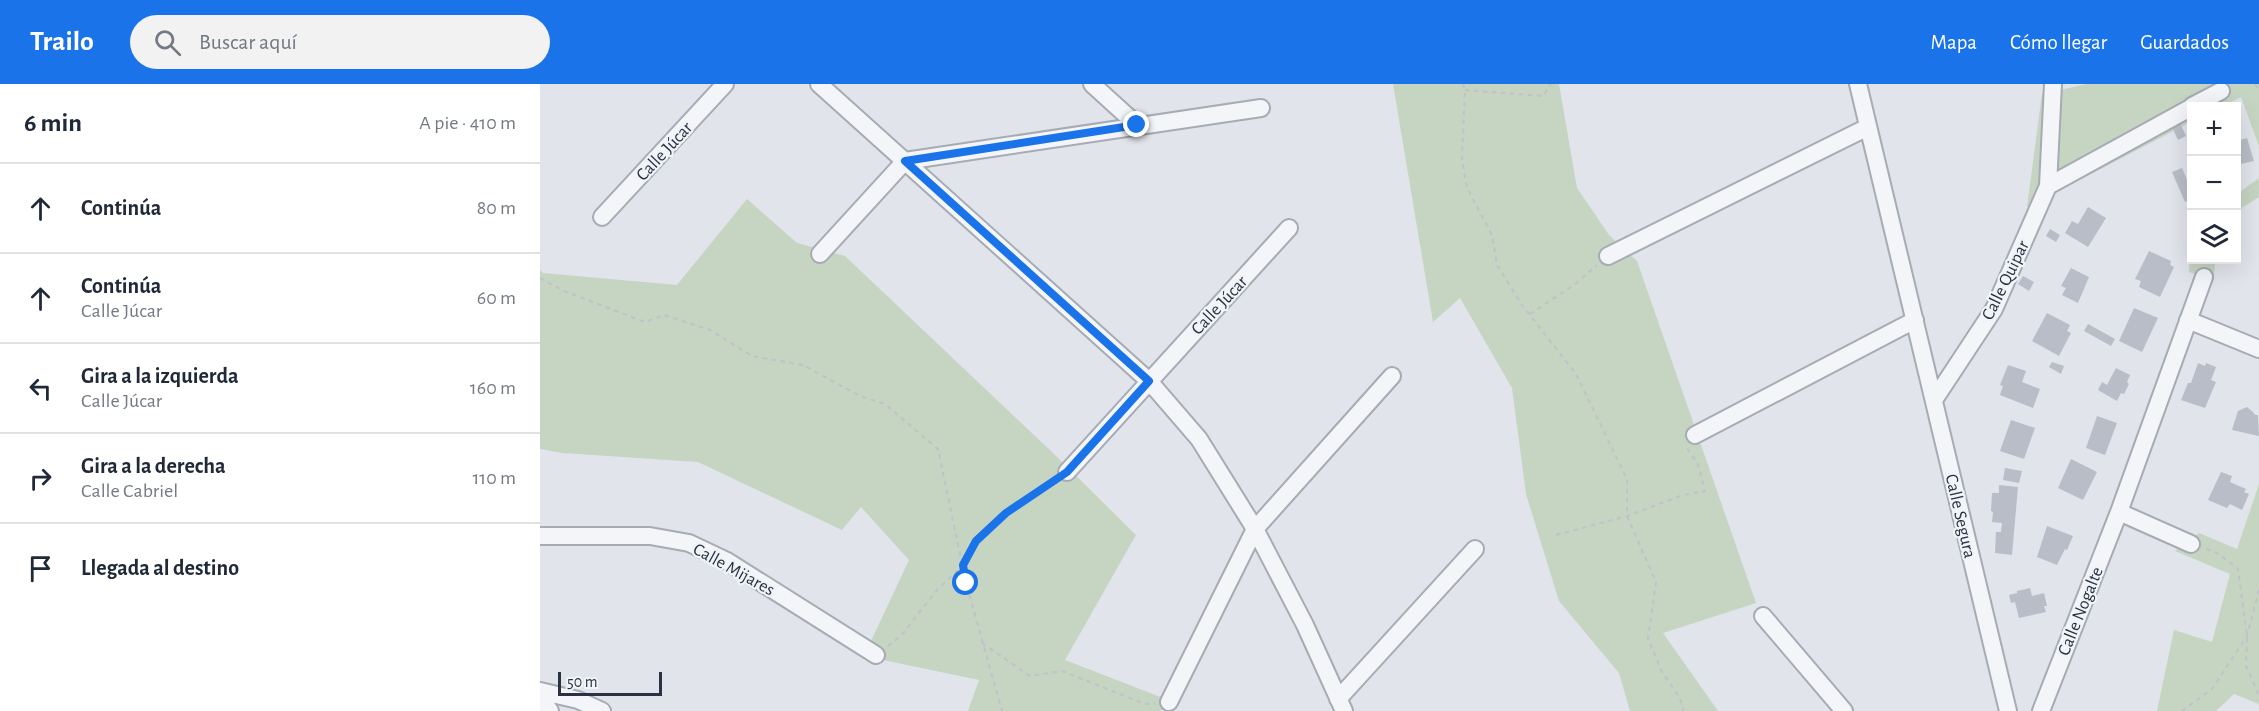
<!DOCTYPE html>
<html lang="es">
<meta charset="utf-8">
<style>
:root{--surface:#fff;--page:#f2f2f3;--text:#1f2937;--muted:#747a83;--line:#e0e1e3;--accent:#1a73e8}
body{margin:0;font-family:"Alegreya Sans",sans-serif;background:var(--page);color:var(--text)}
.controls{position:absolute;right:18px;top:18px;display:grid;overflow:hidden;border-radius:0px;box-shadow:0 6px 24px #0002}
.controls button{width:54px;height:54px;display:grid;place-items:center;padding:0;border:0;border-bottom:2px solid var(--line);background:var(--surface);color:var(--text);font:30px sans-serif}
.scale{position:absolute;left:18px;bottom:15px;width:104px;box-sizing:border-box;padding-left:6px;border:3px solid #293142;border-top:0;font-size:16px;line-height:21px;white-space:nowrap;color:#293142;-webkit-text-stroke:4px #f0f3f7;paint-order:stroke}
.stop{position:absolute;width:18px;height:18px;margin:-14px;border:4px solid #1a73e8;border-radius:50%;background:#fff}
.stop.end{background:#1a73e8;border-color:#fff;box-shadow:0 2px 6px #0008}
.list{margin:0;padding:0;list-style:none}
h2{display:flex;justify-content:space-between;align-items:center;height:78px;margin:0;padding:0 24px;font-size:26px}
h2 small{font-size:20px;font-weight:400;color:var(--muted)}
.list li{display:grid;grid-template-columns:39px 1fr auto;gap:18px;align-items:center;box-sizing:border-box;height:90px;padding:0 24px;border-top:2px solid var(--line)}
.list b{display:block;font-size:22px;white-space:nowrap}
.list p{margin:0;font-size:20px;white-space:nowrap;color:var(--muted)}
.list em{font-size:20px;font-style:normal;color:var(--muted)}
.icon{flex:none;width:33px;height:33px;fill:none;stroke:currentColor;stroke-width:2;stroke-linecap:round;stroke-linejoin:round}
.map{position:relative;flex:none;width:1719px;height:627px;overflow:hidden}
header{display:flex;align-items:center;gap:36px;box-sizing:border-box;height:84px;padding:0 30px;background:var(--accent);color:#fff}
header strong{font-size:28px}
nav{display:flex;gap:33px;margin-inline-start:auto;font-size:21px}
.search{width:420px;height:54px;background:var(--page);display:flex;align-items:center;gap:15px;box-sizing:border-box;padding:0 21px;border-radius:33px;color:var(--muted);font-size:22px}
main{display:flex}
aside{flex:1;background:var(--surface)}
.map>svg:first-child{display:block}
</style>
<header>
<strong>Trailo</strong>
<div class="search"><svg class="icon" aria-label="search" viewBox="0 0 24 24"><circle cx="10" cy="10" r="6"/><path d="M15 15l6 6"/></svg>Buscar aquí</div>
<nav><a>Mapa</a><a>Cómo llegar</a><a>Guardados</a></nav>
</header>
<main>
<aside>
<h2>6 min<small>A pie · 410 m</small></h2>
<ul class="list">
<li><svg class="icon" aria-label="ahead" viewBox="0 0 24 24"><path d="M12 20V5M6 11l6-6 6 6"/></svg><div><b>Continúa</b></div><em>80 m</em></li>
<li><svg class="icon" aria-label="ahead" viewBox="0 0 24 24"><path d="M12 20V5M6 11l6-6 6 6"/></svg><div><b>Continúa</b><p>Calle Júcar</p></div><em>60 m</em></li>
<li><svg class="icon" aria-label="left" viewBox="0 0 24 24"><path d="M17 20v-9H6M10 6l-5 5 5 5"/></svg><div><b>Gira a la izquierda</b><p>Calle Júcar</p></div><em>160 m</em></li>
<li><svg class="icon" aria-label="right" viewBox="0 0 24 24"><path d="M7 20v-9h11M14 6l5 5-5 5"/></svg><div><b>Gira a la derecha</b><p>Calle Cabriel</p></div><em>110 m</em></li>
<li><svg class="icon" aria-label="arrive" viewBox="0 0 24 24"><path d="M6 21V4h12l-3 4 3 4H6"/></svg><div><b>Llegada al destino</b></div></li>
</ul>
</aside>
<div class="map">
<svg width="1719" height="627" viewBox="0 0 1719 627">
<rect width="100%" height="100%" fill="#e1e4ea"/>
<path fill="#c6d4c2" d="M853 0H1019L1037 104 1069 151 1097 177 1216 519 1123 549 1178 627H1090L1079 589 1019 517 986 410 972 304 920 214 893 238Z
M1547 0H1719V62L1701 13 1683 22H1652L1651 38 1487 123 1502 10Z
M1719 94V113L1697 127V110Z
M207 115 257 159 305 172 514 370 596 451 525 576 636 619 620 627H428L439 596 324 572 369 476 321 423 302 446 158 378 23 369 0 365V186L3 189 137 201Z
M1651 141 1652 176H1675L1674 196 1649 188Z
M1719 400V620L1694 610 1676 627H1617L1634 546 1672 558 1690 490 1635 467 1659 449 1697 465Z"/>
<path fill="#b8bdc7" d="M1640 39 1646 52 1638 56 1632 43Z
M1707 54 1714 77 1696 81V57Z
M1642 84 1648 98 1652 96V115L1645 118 1632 88Z
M1548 123 1566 134 1548 163 1525 149 1532 137 1538 140Z
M1510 145 1520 151 1516 158 1506 152Z
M1609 167 1631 177 1630 181 1634 183 1620 213 1599 203 1601 197 1595 195Z
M1531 184 1549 193 1538 219 1522 211 1526 204 1521 202Z
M1483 192 1494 198 1489 207 1478 200Z
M1594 224 1618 234 1602 268 1579 257Z
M1507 229 1530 241 1527 247 1531 249 1519 272 1492 257Z
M1548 240 1575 255 1571 262 1544 247Z
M1512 278 1524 282 1521 290 1509 283Z
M1658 279 1665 282 1666 279 1676 283 1671 296 1676 298 1665 324 1641 316 1648 299H1651Z
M1468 281 1486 287 1482 298 1500 305 1493 324 1460 311 1463 302 1460 301Z
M1576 284 1590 291 1587 298 1589 300 1584 310 1581 309 1577 317 1558 306 1562 298 1567 301Z
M1707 323 1713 328 1715 331H1718L1719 352 1692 346 1698 327Z
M1557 332 1577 339 1565 371 1546 364Z
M1471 336 1495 344 1484 375 1460 367Z
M1531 375 1557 388 1543 416 1518 404Z
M1465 384 1482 387 1479 399 1463 396Z
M1681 388 1692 392 1690 398 1706 405 1704 408 1709 410 1702 426 1690 420 1687 424 1668 416Z
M1459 401 1478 403 1472 471 1455 469 1456 448H1461L1462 439 1452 438 1453 428 1451 427 1452 409H1459Z
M1507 442 1533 452 1527 466 1525 465 1517 481 1497 473Z
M1490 504 1492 512 1504 509 1507 522H1504L1506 528 1479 534 1475 518 1471 519 1469 511 1477 509V507Z"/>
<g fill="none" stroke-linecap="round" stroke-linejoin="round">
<defs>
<path id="minor" d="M279 0 609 297 659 355 715 445 765 541 804 627
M552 0 597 41
M1318 0 1468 627
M1652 22 1681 7
M1508 102 1652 23
M62 133 185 0
M280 170 365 77 721 24
M1068 172 1328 43
M1648 236 1719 265
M1394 316 1454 225 1508 102 1513 0
M1155 351 1375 236
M527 388 749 144
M1579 428 1651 460
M0 452H110L149 459 187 477 336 571
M1223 532 1304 627
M0 607 38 616 62 627
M0 613 10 627
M798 615 935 465
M629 618 715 445 852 292
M1501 627 1579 428 1664 193"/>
</defs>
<use href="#minor" stroke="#a6abb4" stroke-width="20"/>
<path stroke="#bfc2c9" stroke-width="2" stroke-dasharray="4.5 4.5" stroke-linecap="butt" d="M923 0 925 6 922 75 927 104 952 151 957 181 982 221 1036 290 1087 395V432L1116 498 1108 555 1122 588 1140 614 1143 627
M1715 0 1719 6
M925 6 1003 12 1011 0
M0 194 24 207 105 238 124 231 170 246 212 272 263 281 320 312 345 320 398 365 426 499 462 627
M990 230 1034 201 1057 181
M1016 451 1087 432 1143 411 1165 407 1158 380 1147 364
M1666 465 1677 469 1698 485 1707 552 1706 582 1719 611
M442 559 490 592 522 587 605 620 615 619
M348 562 361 552 397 506 423 481 436 457 466 429 514 397
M1642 627 1672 605 1707 552 1719 506"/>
<use href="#minor" stroke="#f4f5f8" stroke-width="16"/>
</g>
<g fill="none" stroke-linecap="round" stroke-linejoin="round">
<path stroke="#1a73e8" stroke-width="8" d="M426 499 423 481 436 457 466 429 527 388 609 297 365 77 597 41"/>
</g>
<g text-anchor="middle" stroke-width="4.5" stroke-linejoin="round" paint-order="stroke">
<g font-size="18" fill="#293142" stroke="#f0f3f7">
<text transform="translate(124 67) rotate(-47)" y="6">Calle Júcar</text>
<text transform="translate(1465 196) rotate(-64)" y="6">Calle Quipar</text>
<text transform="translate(679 221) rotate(-47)" y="6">Calle Júcar</text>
<text transform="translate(1421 432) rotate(77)" y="6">Calle Segura</text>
<text transform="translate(194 485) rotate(29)" y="6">Calle Mijares</text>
<text transform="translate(1540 527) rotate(-68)" y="6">Calle Nogalte</text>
</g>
</g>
</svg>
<div class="controls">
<button>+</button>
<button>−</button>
<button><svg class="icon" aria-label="layers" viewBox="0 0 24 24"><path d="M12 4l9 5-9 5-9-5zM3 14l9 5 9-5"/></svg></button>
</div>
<div class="scale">50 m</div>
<div class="stop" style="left:426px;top:499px"></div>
<div class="stop end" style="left:597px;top:41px"></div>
</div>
</main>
